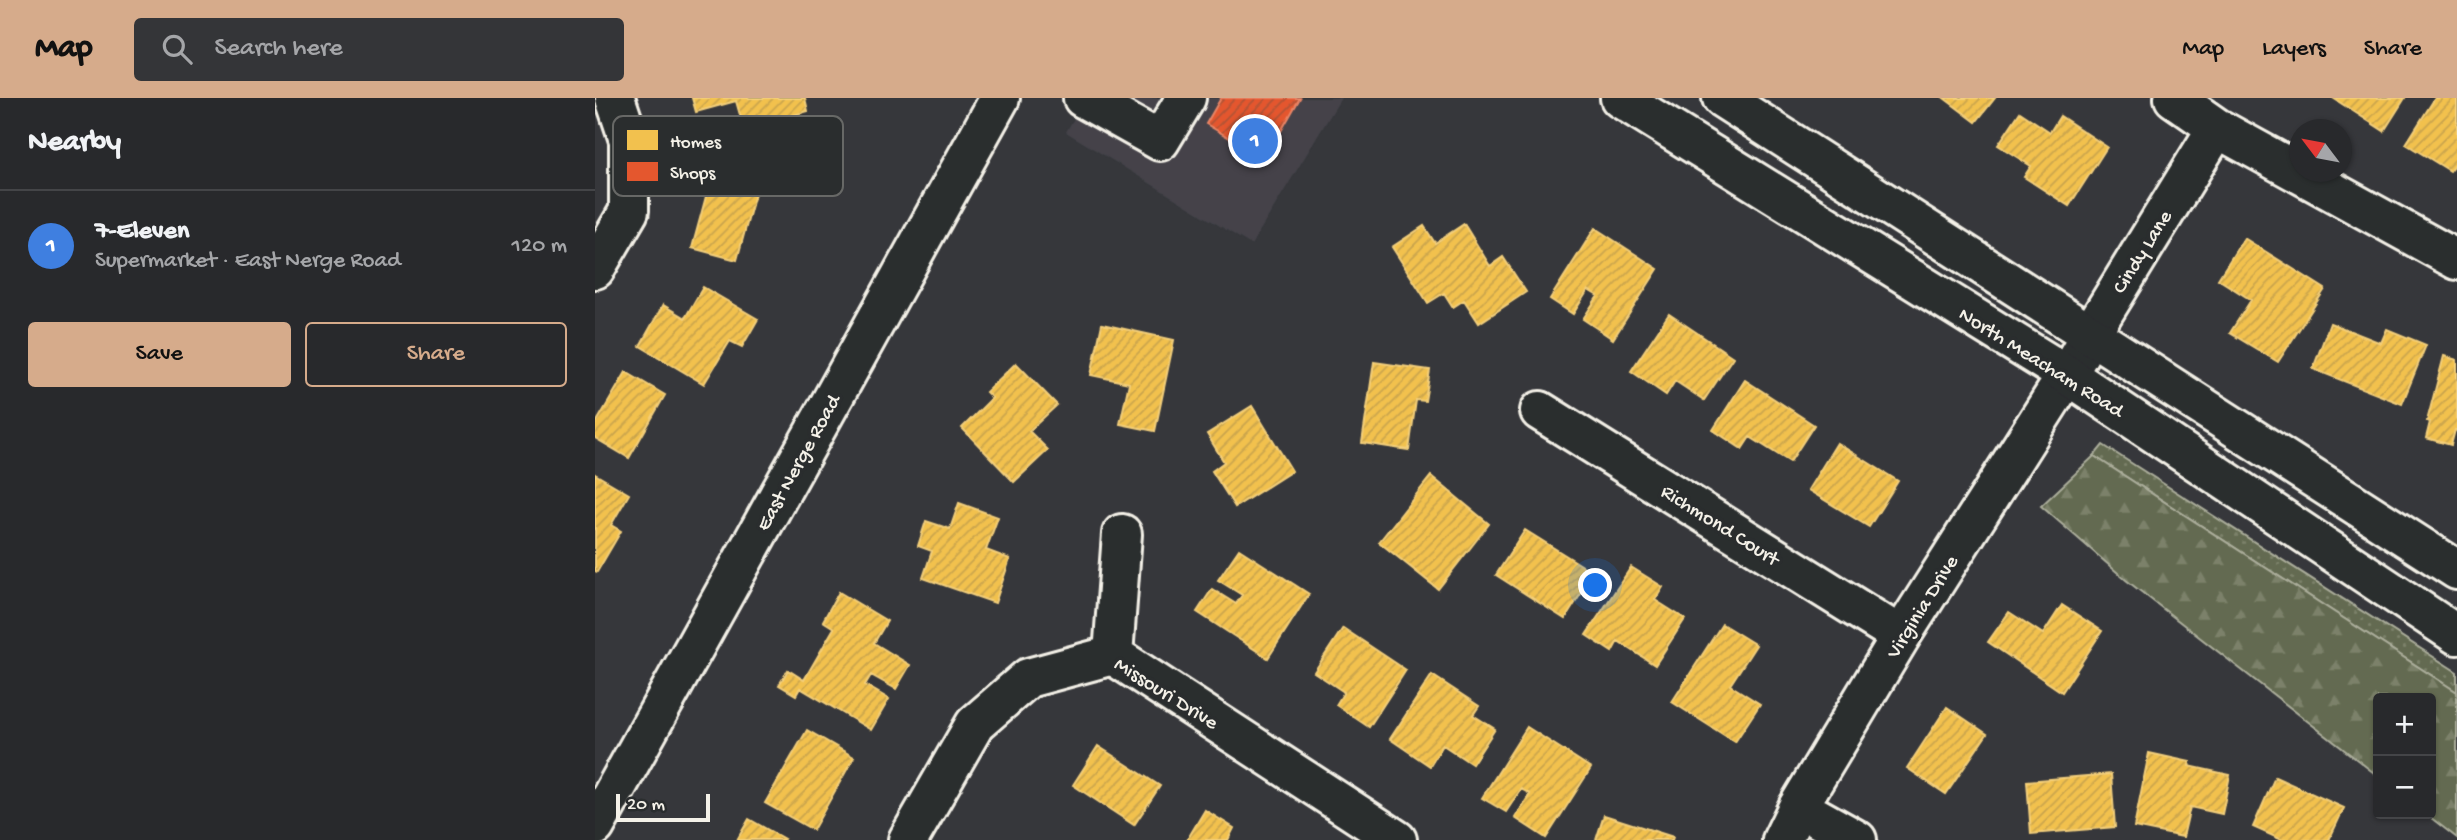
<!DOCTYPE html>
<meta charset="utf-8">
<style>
:root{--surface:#28292c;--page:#343538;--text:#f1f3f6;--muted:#a5a6a9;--line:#444548;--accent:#d6ab8b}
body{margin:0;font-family:"Gochi Hand",sans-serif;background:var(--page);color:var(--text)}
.controls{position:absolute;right:21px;bottom:21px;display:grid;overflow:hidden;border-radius:7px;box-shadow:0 2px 5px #0004}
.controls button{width:63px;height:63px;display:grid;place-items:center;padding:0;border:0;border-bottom:2px solid var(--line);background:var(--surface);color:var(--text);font:35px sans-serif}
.compass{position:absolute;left:1694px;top:21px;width:63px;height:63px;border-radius:50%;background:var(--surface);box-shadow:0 2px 5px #0004;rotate:302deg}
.scale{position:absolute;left:21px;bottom:18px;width:94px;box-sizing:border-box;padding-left:7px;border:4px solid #f4f1e8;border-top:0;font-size:19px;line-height:24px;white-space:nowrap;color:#f4f1e8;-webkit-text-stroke:5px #2a2d2e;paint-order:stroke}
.you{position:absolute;left:1001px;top:488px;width:24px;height:24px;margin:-18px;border:5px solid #fff;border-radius:50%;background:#1a73e8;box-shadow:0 0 0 10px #1a73e833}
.badge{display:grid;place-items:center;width:46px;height:46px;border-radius:50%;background:var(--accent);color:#fff;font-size:23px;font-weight:700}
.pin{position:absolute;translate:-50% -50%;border:4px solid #fff;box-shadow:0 2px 7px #0006}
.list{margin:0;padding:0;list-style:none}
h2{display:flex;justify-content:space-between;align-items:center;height:91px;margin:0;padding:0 28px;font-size:30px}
h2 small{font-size:23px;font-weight:400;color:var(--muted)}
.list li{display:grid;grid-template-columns:46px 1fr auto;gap:21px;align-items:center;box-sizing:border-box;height:112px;padding:0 28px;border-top:2px solid var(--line)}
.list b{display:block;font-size:26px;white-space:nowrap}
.list p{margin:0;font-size:23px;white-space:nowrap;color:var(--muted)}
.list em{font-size:23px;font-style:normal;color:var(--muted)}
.actions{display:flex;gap:14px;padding:21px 28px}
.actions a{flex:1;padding:16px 0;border:2px solid var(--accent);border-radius:7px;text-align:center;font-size:24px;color:var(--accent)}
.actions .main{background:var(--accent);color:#111}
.icon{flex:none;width:38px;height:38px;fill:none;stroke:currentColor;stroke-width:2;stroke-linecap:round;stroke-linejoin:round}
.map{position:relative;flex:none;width:1862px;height:742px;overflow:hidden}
header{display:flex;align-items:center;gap:42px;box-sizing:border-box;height:98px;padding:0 35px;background:var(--accent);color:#111}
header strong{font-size:33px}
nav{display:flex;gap:38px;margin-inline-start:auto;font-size:24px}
.search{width:490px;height:63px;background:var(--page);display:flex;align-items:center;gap:18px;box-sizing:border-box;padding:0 24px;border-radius:7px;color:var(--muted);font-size:26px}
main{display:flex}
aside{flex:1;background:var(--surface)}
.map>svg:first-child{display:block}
</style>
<header>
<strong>Map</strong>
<div class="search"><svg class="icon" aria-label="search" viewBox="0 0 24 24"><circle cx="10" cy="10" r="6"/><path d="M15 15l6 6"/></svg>Search here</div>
<nav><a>Map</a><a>Layers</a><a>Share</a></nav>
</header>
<main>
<aside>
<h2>Nearby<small></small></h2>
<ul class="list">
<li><span class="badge" style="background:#3f7fe0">1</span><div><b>7-Eleven</b><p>Supermarket · East Nerge Road</p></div><em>120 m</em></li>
</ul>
<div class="actions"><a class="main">Save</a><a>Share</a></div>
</aside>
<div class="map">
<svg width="1862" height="742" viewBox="0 0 1862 742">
<defs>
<pattern id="grass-dots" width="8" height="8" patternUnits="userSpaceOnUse" patternTransform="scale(1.75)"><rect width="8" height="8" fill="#646b51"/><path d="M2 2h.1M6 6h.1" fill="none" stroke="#7b816a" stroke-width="1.8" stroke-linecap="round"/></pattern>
<pattern id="forest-firs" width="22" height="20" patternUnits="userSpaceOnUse" patternTransform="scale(1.75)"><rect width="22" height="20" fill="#646b51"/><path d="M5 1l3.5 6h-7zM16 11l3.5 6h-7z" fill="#7b816a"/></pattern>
<pattern id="homes-hatch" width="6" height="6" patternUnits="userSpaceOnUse" patternTransform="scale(1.75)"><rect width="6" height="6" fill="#f2c14e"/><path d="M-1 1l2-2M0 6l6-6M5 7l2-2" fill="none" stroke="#c8a34c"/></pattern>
<pattern id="shops-hatch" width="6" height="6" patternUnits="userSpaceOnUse" patternTransform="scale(1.75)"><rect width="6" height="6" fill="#e4572e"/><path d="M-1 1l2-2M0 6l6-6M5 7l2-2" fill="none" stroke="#ae5236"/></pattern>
</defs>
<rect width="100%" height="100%" fill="#36373b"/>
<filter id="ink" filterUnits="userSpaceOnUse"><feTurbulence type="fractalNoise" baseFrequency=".0143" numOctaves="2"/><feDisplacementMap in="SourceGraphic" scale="14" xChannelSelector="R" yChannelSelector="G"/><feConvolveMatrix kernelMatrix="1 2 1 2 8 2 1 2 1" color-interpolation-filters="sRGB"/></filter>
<g filter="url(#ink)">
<path fill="#44434a" d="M491 0H746L656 147 471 34Z"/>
<path fill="url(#grass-dots)" stroke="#acae9c" stroke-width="2" d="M1508 347 1862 574V594L1499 358Z"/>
<path fill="url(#forest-firs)" stroke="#acae9c" stroke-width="2" d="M1499 358 1862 594V740L1831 716H1836V600H1783V678L1531 482 1446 408Z"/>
<path fill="url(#homes-hatch)" stroke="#f3cf7c" stroke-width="2" d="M97 0H210L213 13 149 31 141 3 101 14Z
M1349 0H1400L1381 24Z
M1738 0H1810L1789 33Z
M1840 0H1862V63L1855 73 1811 46Z
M1425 14 1455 34 1465 18 1512 49 1474 108 1429 79 1436 68 1403 47Z
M116 80 161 92 142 162 97 150Z
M869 126 895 168 908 159 931 194 884 225 869 202 858 209 849 195 833 205 797 149 829 128 840 145Z
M1000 130 1063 171 1018 241 988 221 1003 198 993 192 978 216 955 201Z
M1649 140 1730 191 1683 264 1635 235 1656 202 1623 181Z
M108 189 163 221 147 249 135 243 109 286 45 248 68 207 90 220Z
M1074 216 1138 259 1109 302 1080 283 1071 297 1036 273Z
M1735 225 1786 245 1792 231 1831 247 1807 306 1718 271Z
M507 226 579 242 560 333 525 326 534 285 496 277Z
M1849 258 1862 262V333L1860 332 1856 347 1831 340 1835 324 1832 323Z
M779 264 835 272 830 303 821 302 814 352 767 345Z
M421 265 462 307 434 333 453 352 419 384 367 330 397 300 391 294Z
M31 274 70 297 34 360 0 340V327Z
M1150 282 1219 327 1195 364 1155 339 1147 351 1118 332Z
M657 308 697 373 640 409 617 373 629 364 612 336Z
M1242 345 1303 383 1274 429 1213 392Z
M0 376 34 396 16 427 26 433 2 474 0 473Z
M836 378 894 426 843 491 784 444Z
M364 405 403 419 391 452 415 461 400 505 328 480 337 453 323 448 331 423 355 431Z
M930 432 999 475 970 521 901 477Z
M644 451 714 496 673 560 602 514 617 491 641 506 647 497 623 482Z
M1036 469 1068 489 1060 502 1090 521 1060 567 1023 543 1017 554 991 537Z
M244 494 292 523 279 545 315 567 301 591 276 577 270 587 294 601 276 632 205 590 201 597 184 587 193 572 209 582 239 530 228 523Z
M1467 507 1507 533 1467 594 1393 544 1414 514 1448 536Z
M1127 526 1161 547 1135 587 1165 606 1140 644 1077 604Z
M748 530 811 572 774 629 741 607 749 594 719 574Z
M837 577 884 608 878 617 900 631 877 666 848 647 835 668 795 641Z
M1352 609 1392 636 1351 696 1312 670Z
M932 629 996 670 951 740 920 720 935 696 926 691 911 714 887 700Z
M212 632 259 659 218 732 170 705Z
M503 648 565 688 539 727 478 687Z
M1554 655 1595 664 1594 668 1635 677 1627 716 1595 709 1588 739 1539 729Z
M1516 676 1520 729 1436 736 1432 683Z
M1680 679 1749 710 1734 742H1687L1658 729Z
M610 712 639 730 633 742H592Z
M1009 717 1078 739 1077 742H1001Z
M154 721 189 741 188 742H142Z"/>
<path fill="url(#shops-hatch)" stroke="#e98566" stroke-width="2" d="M626 0H705L670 61 611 26Z"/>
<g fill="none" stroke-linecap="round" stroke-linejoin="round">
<defs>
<path id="minor" d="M488 0 565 43 591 0
M1579 0 1622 30 1862 162
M0 171 34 113V42L20 0
M945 313 1306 538
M518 557 527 436
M1203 709 1262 742
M313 742 380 626 433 580 518 557 802 742
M1187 742 1203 709 1306 538 1472 277 1496 235 1622 30"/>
<path id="major" d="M1025 0 1472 277 1862 537
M1127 0 1862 472
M0 728 405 0"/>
</defs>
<use href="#minor" stroke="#f4f1e8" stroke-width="44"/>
<use href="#major" stroke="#f4f1e8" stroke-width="44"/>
<use href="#minor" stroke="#2a2d2e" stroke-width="38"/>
<use href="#major" stroke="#2a2d2e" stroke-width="38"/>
</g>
</g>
<g text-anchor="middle" stroke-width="7" stroke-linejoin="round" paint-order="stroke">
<g font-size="21" fill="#f4f1e8" stroke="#2a2d2e">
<text transform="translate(1546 153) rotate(-58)" y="7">Cindy Lane</text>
<text transform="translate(1447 263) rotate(32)" y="7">North Meacham Road</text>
<text transform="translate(202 364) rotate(-61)" y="7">East Nerge Road</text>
<text transform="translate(1126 426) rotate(32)" y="7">Richmond Court</text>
<text transform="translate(1326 508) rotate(-58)" y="7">Virginia Drive</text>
<text transform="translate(572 594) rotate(32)" y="7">Missouri Drive</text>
</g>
</g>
<rect x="18" y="18" width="230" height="80" rx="10" fill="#2a2d2e" stroke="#676866" stroke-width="2"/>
<rect x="32" y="32" width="31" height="20" fill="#f2c14e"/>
<rect x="32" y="64" width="31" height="19" fill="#e4572e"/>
<g font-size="19" fill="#f4f1e8">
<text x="75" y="49">Homes</text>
<text x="75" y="80">Shops</text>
</g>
</svg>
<div class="controls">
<button>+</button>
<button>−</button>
</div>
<svg class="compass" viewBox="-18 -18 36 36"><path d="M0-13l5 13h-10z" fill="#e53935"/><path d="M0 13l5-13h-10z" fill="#a5a6a9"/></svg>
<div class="scale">20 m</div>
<div class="you"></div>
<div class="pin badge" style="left:660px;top:43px;background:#3f7fe0">1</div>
</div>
</main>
